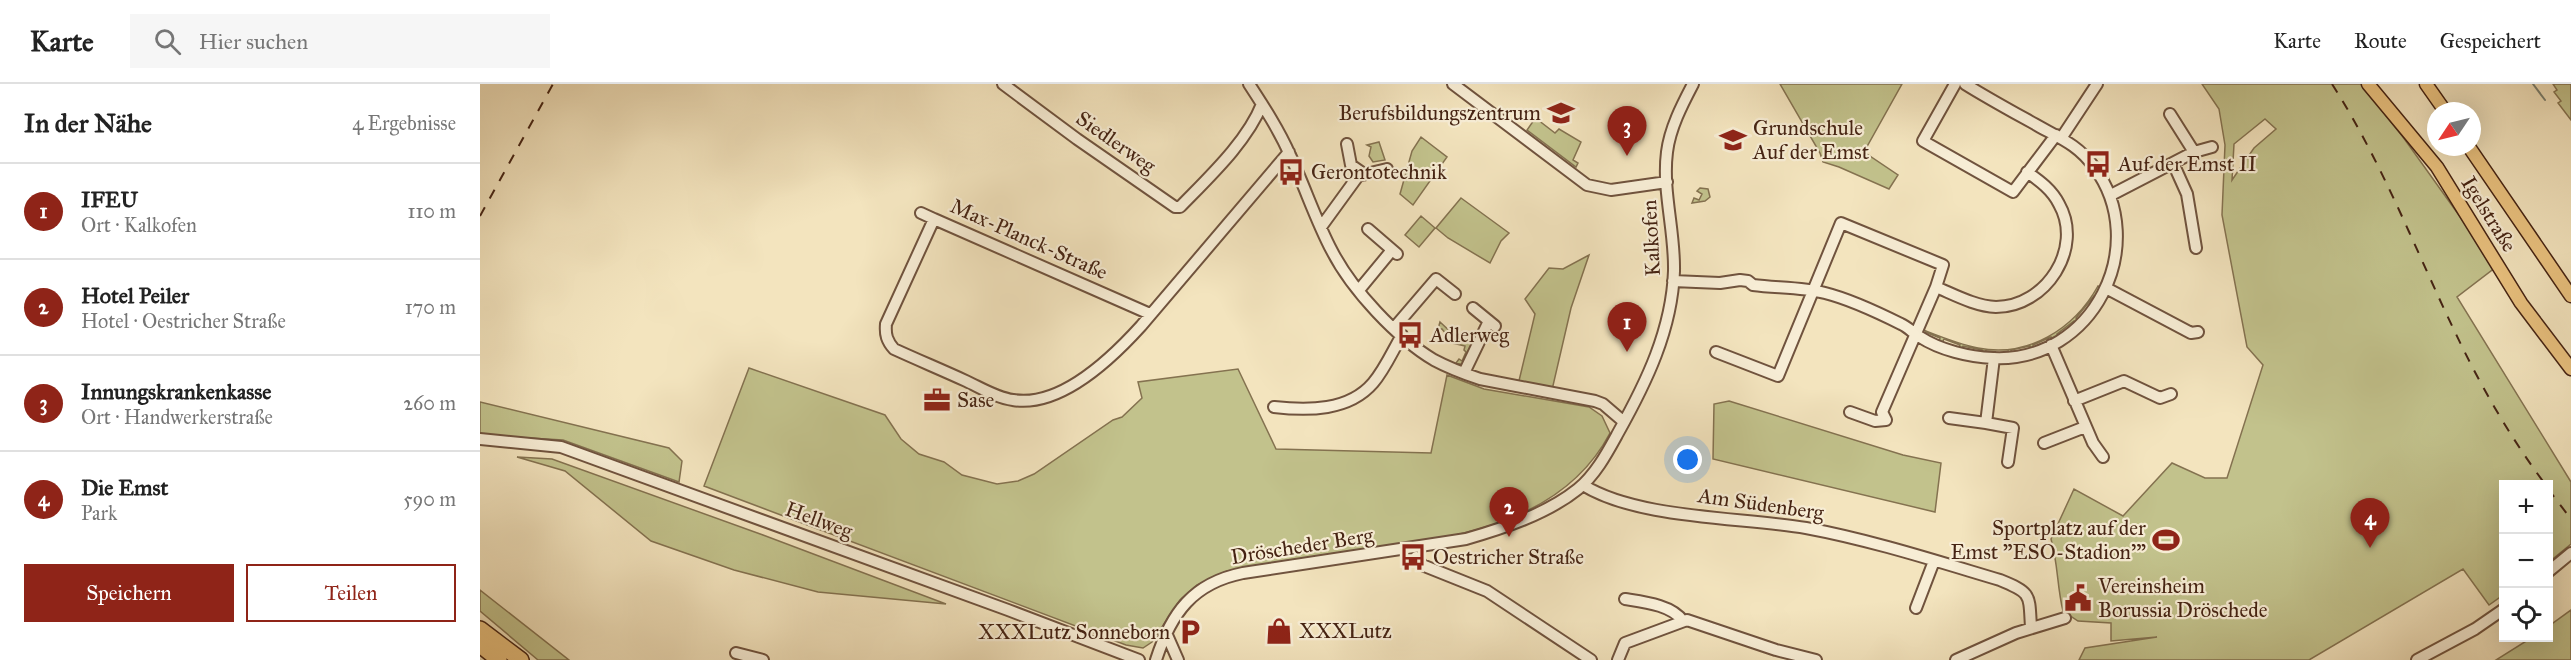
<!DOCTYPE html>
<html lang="de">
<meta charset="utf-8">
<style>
:root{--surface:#fff;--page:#f6f6f6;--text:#222;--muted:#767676;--line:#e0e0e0;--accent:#8f2418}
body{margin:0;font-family:"IM FELL Great Primer",serif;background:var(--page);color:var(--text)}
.controls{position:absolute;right:18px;bottom:18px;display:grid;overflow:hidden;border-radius:0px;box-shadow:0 6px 24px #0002}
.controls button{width:54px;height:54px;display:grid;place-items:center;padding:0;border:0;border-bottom:2px solid var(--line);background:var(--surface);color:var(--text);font:30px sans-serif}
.compass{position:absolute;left:1947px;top:18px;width:54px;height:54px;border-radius:50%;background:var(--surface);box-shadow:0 6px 24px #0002;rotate:235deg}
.you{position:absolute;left:1208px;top:376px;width:21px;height:21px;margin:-15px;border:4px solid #fff;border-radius:50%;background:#1a73e8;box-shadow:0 0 0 9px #1a73e833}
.badge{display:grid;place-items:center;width:39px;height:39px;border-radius:50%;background:var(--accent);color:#fff;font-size:20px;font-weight:700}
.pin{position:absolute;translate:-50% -50px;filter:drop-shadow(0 2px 3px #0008)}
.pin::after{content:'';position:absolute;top:32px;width:21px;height:18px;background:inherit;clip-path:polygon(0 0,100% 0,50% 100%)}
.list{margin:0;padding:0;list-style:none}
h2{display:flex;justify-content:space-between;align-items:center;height:78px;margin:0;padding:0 24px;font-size:26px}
h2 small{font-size:20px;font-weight:400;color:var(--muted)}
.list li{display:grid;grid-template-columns:39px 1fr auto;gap:18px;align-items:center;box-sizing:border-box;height:96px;padding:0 24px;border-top:2px solid var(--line)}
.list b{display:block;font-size:22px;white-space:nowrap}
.list p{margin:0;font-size:20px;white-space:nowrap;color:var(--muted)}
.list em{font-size:20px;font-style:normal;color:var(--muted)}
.actions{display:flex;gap:12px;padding:18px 24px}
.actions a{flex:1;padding:14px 0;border:2px solid var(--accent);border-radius:0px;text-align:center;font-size:21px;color:var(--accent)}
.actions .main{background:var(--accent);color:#fff}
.icon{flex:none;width:33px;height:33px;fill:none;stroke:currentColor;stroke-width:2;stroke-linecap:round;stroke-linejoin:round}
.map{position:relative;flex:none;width:2091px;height:576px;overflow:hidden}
header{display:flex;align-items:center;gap:36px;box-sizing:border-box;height:84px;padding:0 30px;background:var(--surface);border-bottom:2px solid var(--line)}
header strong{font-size:28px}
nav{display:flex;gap:33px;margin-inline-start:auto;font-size:21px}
.search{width:420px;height:54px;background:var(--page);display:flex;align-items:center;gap:15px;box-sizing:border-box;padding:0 21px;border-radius:0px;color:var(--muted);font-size:22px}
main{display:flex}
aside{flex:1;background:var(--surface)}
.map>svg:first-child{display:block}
</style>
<header>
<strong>Karte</strong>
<div class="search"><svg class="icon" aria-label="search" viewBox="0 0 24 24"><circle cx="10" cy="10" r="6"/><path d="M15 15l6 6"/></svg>Hier suchen</div>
<nav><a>Karte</a><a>Route</a><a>Gespeichert</a></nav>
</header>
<main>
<aside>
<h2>In der Nähe<small>4 Ergebnisse</small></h2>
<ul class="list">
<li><span class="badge">1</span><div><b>IFEU</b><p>Ort · Kalkofen</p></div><em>110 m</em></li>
<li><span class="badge">2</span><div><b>Hotel Peiler</b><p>Hotel · Oestricher Straße</p></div><em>170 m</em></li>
<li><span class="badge">3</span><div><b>Innungskrankenkasse</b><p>Ort · Handwerkerstraße</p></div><em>260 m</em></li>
<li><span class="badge">4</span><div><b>Die Emst</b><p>Park</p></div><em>590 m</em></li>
</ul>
<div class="actions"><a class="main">Speichern</a><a>Teilen</a></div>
</aside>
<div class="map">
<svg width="2091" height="576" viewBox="0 0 2091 576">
<rect width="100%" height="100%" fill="#f3e4be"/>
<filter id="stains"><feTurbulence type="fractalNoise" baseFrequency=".00333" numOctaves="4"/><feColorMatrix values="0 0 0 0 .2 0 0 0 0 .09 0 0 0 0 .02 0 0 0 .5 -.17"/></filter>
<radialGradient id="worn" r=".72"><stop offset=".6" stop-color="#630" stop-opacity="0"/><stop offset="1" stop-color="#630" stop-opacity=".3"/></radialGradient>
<path fill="#c2c28c" stroke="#847250" stroke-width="1.5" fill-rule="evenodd" d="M1300 0H1422L1384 68 1418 91 1409 105 1359 83 1343 78 1340 69Z
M1722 0H1881L1923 53 2016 183 1977 213 2091 398V460L2069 478 2068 400H2024L2023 511 2009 521 1983 485 1829 576H1599L1605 564 1677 553 1631 557V539L1598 537 1583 527C1577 503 1578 479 1571 455L1594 405 1643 432 1692 379 1725 394H1747L1783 281 1767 263 1742 131 1745 61 1739 25ZM1785 35 1796 45 1774 64 1752 96 1754 60Z
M2073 0H2091V36L2078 19 2081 17 2074 8 2077 6Z
M1054 36H1058L1075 49 1079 45 1101 58 1093 76 1098 79 1096 83 1047 46Z
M941 53 967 73 933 121 920 110 932 67Z
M899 58 905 76 893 78 889 72 891 63 887 61Z
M1220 104 1228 105 1230 113 1225 117 1212 119 1214 114 1219 116 1222 110 1217 107Z
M981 114 1029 149 1021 157 1010 179 968 154 956 144Z
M941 132 955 144 939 163 925 151Z
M1109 171 1091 224 1072 306 1038 301 1055 230 1045 215 1069 184 1083 185Z
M1618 202 1623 204 1618 214 1614 212 1596 234 1599 238 1597 240 1594 237 1577 250 1579 254 1574 257 1571 253 1553 261 1554 266H1551L1550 262 1531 266 1532 271 1529 270 1528 266H1506L1505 271H1502V266L1483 262 1481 266 1478 265 1480 261 1464 255 1462 259 1459 258 1460 254 1445 248 1443 252 1441 245C1459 252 1478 260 1498 264 1548 274 1594 245 1618 202Z
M960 238 973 250 996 258 984 281 976 279 979 275 982 277 986 268 984 266 985 262 968 258 970 255 962 245H958Z
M269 284 405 331 421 355 439 370 464 378 482 391 517 400 538 397 554 390 633 336 642 333 662 314 658 298 758 285 796 365 951 369 967 291 1004 305 1109 323 1122 332 1130 349C1083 439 977 453 886 467 840 473 793 480 747 487L717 501 700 516 672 558 663 564 646 561 224 402Z
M1249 317 1423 371 1461 379 1455 428 1233 375 1234 320Z
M0 318 189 364 202 377 199 398 83 356 0 351Z
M37 373 72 375 283 451 466 520 338 508 254 486 171 457 85 387Z
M0 506 89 576H58L0 527Z
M2091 526V576H2016L2051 554H2068L2069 542Z"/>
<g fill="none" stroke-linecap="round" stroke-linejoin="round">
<path stroke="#798072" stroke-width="2" d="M2053 0 2065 16"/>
<defs>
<path id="minor" d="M523 0 597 55 695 123H700C728 94 767 58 782 20
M769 0C784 23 799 46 810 71 825 103 836 137 852 167 872 206 917 254 954 276 969 284 985 290 1000 295L1115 317 1123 320 1144 338
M973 0 1107 101 1131 106 1187 98
M1475 0 1443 57 1533 108 1576 51
M1690 30 1714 68
M1582 53 1617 0
M1693 79 1707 110 1716 164
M878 92 907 85
M1631 111 1714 68 1732 63
M441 129 454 135
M841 143 881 88 871 81 867 60
M888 145 917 170
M1193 197 1240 199 1260 196 1268 197 1273 201C1296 204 1323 203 1345 209 1369 215 1399 229 1421 240 1428 243 1433 249 1440 253 1460 266 1489 273 1513 274 1613 279 1672 161 1614 83 1599 62 1582 55 1560 43 1535 29 1509 15 1485 0
M1626 204 1711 249 1718 248
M879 206 912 166
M993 224 1015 242
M670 230 454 135 406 240C405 251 407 257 414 265 438 276 462 286 486 297 501 304 517 314 533 316 581 324 632 274 661 242L809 68
M914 244 956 195 975 210
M1571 261 1613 359 1623 373
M1236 268 1298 292 1361 139 1463 181 1456 203
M984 289 1009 237
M1594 317 1644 297 1680 314 1691 310
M794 323C828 327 869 327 893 299 905 285 913 266 922 251
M1370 328 1395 337 1406 336 1402 328 1456 203C1475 211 1495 222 1516 223 1566 223 1604 164 1579 120 1572 106 1560 97 1547 88
M1469 334 1506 339 1514 274
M1506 339 1533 344 1528 378
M0 355 81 363 528 526 659 576
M1564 359 1605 343
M1103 401C1157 435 1261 433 1326 444 1391 456 1456 477 1520 496 1552 509 1549 510 1551 544
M936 473 942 481 1007 507 1111 576
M2068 488 2091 469
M1145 515C1164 518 1192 521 1203 537
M1436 524 1454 477
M687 551 698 576
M256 569 283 576
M676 576C691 529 713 499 763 489L986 455C1024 444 1067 430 1098 405 1116 390 1127 369 1138 349 1166 299 1192 246 1194 187 1195 147 1182 107 1187 68 1190 44 1202 21 1213 0
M1138 576 1145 559 1207 536 1296 566 1336 576
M1476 576 1536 549 1585 534
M1937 576 1995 545 2024 525"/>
<path id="major" d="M1888 0 1957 83 2041 219 2091 285
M1946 0 1965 27
M1989 63 2091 212"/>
<path id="highway" d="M0 545 41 576
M0 561 19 576"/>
</defs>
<use href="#minor" stroke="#70533e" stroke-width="14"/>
<use href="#major" stroke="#452313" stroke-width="15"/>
<use href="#highway" stroke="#452313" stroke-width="18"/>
<use href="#minor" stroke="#f7edd5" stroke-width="10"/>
<use href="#major" stroke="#eac27f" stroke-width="12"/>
<use href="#highway" stroke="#eac27f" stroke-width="15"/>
<path stroke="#452313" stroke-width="2" stroke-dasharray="10 10" stroke-linecap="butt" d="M1852 0C1902 78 1935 165 1975 248 2000 301 2030 353 2065 400
M0 132 73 0
M2068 405 2091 435"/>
</g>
<defs>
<symbol id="university-bare" viewBox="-9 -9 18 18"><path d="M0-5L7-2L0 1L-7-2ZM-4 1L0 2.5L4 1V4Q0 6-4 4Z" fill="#8f2418" stroke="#f7edd5" stroke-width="2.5" paint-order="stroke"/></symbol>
<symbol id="school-bare" viewBox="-9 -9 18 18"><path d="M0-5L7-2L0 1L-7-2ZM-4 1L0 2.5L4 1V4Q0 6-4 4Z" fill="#8f2418" stroke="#f7edd5" stroke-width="2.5" paint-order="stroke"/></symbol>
<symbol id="bus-bare" viewBox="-9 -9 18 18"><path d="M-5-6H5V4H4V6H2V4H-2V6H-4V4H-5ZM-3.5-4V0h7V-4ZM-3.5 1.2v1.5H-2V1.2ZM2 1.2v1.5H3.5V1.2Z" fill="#8f2418" stroke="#f7edd5" stroke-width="2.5" paint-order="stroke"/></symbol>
<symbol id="office-bare" viewBox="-9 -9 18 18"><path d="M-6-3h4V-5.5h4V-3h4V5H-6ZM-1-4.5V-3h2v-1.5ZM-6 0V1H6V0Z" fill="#8f2418" stroke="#f7edd5" stroke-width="2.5" paint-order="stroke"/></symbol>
<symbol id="stadium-bare" viewBox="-9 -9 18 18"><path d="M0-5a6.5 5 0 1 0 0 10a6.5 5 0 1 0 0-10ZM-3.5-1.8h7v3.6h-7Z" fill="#8f2418" stroke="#f7edd5" stroke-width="2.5" paint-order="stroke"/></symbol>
<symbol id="civic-bare" viewBox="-9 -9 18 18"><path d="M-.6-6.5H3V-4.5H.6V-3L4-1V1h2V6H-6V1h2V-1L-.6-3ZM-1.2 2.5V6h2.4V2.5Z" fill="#8f2418" stroke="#f7edd5" stroke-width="2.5" paint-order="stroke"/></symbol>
<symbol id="shop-bare" viewBox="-9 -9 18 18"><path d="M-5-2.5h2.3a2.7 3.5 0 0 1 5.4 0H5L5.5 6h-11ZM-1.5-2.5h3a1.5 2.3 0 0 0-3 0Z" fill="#8f2418" stroke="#f7edd5" stroke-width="2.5" paint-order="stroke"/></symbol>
<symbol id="parking-bare" viewBox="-9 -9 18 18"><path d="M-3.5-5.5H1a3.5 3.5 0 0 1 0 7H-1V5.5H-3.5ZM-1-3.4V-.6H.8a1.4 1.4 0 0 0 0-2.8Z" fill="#8f2418" stroke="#f7edd5" stroke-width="2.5" paint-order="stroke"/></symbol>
</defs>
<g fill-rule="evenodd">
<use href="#university-bare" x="1062" y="10" width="38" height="38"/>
<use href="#school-bare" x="1234" y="37" width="38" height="38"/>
<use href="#bus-bare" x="1599" y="61" width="38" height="38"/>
<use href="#bus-bare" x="792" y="69" width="38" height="38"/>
<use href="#bus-bare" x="911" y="232" width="38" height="38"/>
<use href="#office-bare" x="438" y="297" width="38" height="38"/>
<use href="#stadium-bare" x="1667" y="437" width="38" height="38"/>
<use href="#bus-bare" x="914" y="454" width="38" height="38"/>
<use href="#civic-bare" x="1579" y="495" width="38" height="38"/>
<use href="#shop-bare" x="780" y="528" width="38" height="38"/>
<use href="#parking-bare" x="691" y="529" width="38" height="38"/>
</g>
<g text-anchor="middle" stroke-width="4.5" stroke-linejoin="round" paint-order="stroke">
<g font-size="21" fill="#452313" stroke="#f7edd5" text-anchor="start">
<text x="1061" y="36" text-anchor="end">Berufsbildungszentrum</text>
<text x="1273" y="51">Grundschule<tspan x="1273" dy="24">Auf der Emst</tspan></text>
<text x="1638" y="87">Auf der Emst II</text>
<text x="831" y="95">Gerontotechnik</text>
<text x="950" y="258">Adlerweg</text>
<text x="477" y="323">Sase</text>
<text x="1666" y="451" text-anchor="end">Sportplatz auf der<tspan x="1666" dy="24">Emst "ESO-Stadion'"</tspan></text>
<text x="953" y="480">Oestricher Straße</text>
<text x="1618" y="509">Vereinsheim<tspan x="1618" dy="24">Borussia Dröschede</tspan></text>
<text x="819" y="554">XXXLutz</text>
<text x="690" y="555" text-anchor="end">XXXLutz Sonneborn</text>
</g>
<g font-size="21" fill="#452313" stroke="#f7edd5">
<text transform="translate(636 58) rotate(35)" y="7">Siedlerweg</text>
<text transform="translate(2009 130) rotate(58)" y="7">Igelstraße</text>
<text transform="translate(1171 154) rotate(-93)" y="7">Kalkofen</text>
<text transform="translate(549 155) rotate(24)" y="7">Max-Planck-Straße</text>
<text transform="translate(1281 420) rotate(8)" y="7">Am Südenberg</text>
<text transform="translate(339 436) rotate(20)" y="7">Hellweg</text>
<text transform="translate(822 462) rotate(-9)" y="7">Dröscheder Berg</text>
</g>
</g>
<rect width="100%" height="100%" filter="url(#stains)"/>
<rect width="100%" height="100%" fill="url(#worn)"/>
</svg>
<div class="controls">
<button>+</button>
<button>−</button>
<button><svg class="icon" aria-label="locate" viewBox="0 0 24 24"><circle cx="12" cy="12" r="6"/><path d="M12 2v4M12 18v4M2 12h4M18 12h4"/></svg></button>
</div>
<svg class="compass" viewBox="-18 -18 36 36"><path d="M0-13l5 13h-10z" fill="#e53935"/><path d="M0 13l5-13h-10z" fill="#767676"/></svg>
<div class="you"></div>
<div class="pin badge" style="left:1147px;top:268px">1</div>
<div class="pin badge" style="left:1029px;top:453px">2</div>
<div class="pin badge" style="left:1147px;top:72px">3</div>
<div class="pin badge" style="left:1890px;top:464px">4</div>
</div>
</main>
